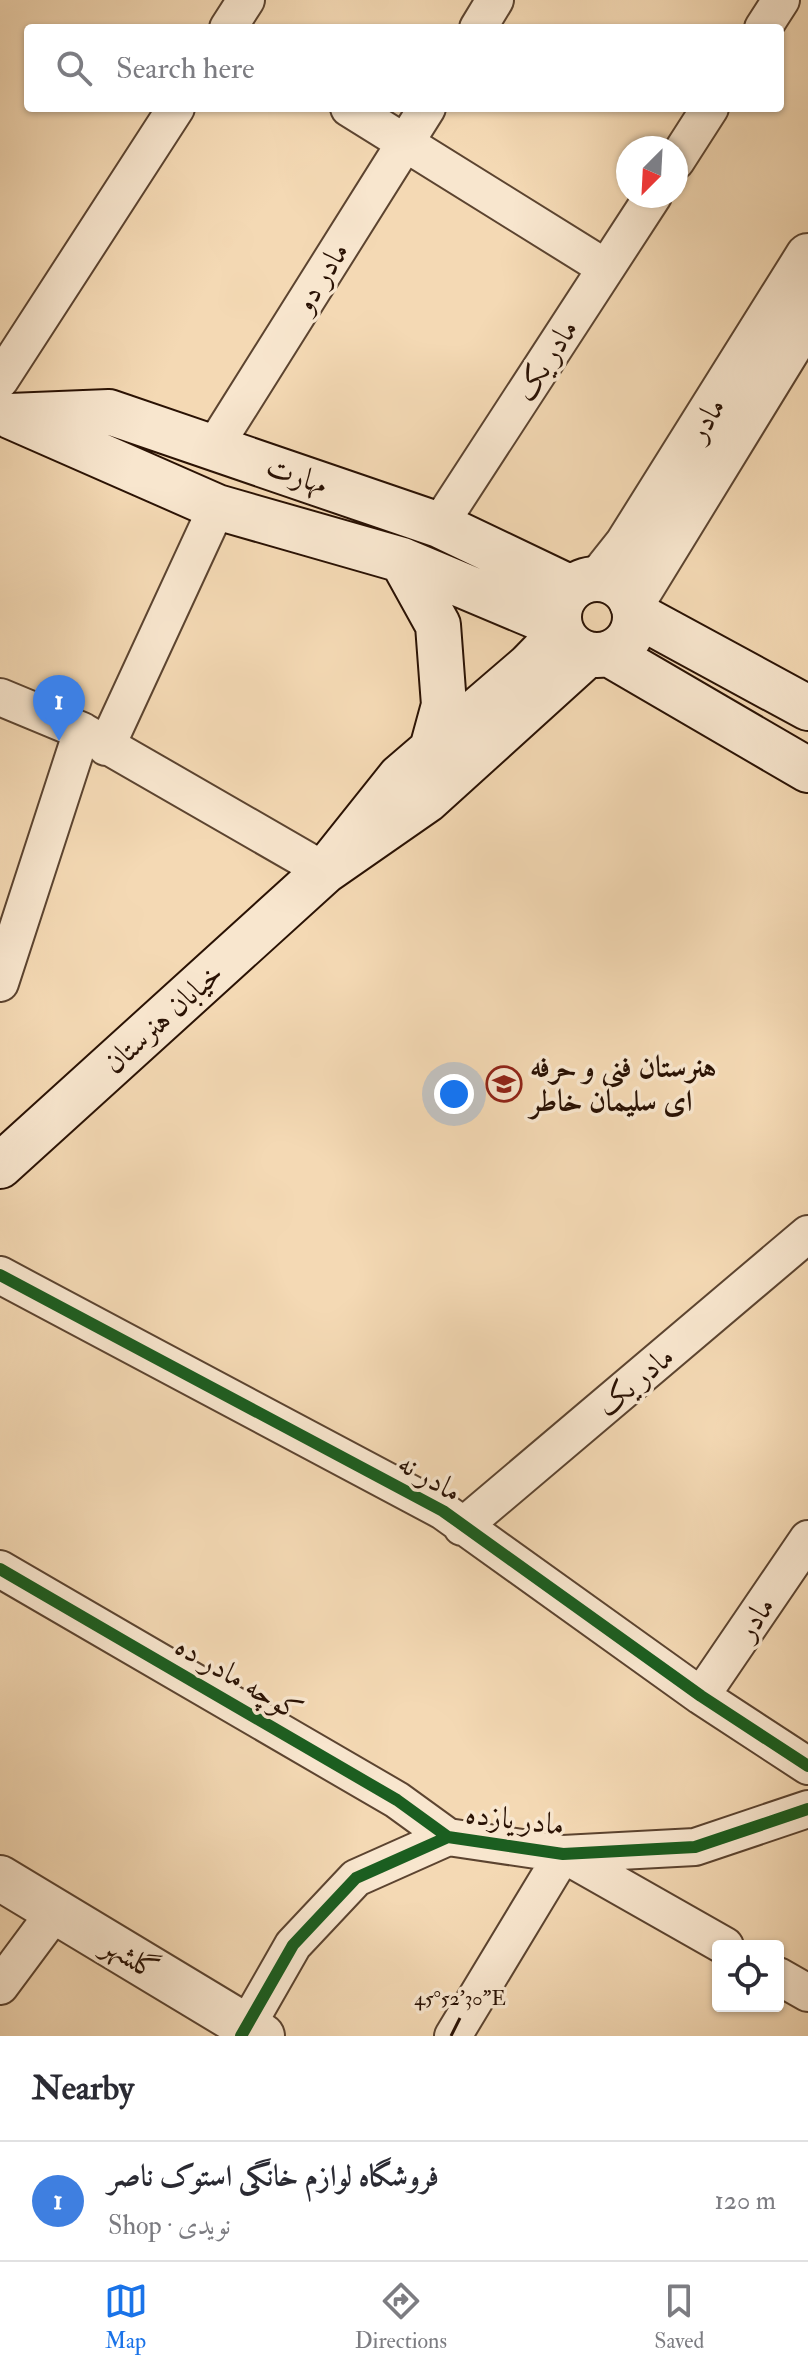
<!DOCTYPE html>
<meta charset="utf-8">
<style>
:root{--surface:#fff;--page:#f7f7f7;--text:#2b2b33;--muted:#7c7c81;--line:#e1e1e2;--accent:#1a73e8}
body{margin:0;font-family:"IM FELL Double Pica",Amiri,serif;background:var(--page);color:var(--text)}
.controls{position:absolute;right:24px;bottom:24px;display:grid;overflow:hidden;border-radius:8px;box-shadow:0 2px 6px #0004}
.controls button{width:72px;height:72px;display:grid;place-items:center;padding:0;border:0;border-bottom:2px solid var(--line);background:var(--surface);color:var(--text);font:40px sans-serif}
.compass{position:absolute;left:616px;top:136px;width:72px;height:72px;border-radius:50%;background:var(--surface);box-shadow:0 2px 6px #0004;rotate:204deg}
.you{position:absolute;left:454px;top:1094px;width:28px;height:28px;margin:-20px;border:6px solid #fff;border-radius:50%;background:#1a73e8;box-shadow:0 0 0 12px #1a73e833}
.badge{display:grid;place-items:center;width:52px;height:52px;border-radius:50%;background:var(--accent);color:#fff;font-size:26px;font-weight:700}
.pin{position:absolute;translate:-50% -66px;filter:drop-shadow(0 2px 4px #0008)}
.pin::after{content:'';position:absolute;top:42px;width:28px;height:24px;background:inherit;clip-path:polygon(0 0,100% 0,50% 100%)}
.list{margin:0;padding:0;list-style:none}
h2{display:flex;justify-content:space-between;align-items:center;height:104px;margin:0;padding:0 32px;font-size:34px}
h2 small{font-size:26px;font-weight:400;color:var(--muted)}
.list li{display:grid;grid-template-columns:52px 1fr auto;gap:24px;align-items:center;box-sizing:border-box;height:120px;padding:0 32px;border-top:2px solid var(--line)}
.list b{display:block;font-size:30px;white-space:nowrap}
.list p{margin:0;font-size:26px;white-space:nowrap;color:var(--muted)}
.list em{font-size:26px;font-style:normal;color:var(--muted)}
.icon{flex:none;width:44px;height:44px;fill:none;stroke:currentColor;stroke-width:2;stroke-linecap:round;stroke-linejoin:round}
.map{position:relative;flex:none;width:808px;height:2036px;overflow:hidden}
.search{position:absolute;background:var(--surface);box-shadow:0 2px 6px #0004;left:24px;right:24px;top:24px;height:88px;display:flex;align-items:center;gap:20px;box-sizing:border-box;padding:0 28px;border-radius:8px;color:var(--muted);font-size:30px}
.sheet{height:224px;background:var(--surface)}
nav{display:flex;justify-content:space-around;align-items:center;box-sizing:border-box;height:112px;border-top:2px solid var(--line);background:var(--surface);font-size:22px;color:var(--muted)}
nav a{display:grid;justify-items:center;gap:4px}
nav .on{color:var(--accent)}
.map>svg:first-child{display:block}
</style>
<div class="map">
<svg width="808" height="2036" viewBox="0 0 808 2036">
<rect width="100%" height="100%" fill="#f4d9b4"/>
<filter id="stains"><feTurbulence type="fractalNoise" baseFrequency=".0025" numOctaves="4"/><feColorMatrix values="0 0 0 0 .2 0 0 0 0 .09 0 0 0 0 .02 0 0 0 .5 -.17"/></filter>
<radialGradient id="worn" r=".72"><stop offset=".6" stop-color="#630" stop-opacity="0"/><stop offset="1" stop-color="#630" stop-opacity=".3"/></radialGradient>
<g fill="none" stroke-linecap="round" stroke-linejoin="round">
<defs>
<path id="minor" d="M228 28 246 0
M478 28 495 0
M763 28 781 0
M349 108 606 268
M676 161 710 108
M0 380 176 108
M214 447 427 108
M439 525 653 196
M0 697 82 731 0 983
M82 731 325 871
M106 747 217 507
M0 1275 443 1511 701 1696 808 1766
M462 1527 808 1234
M0 1569 397 1800 448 1837
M701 1696 808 1539
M778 1976 808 1993
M0 1986 55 1912
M241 2036 293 1945 356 1878 448 1837 563 1854 695 1847 808 1809
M453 2036 563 1854 725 1946"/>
<path id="tertiary" d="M600 579 627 545 808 256
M632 603 808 316
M0 1878 262 2036"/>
<path id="secondary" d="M402 560 438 625 444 705 432 749
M559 617a38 38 0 1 1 76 0a38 38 0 1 1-76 0Z
M635 614 808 708
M559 626 402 560 217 507 10 416 109 412 439 525 571 588
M562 632 529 666 400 777 325 871 427 800 587 655
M609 654 808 770
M0 1166 325 871"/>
</defs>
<use href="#minor" stroke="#5c4430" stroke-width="40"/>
<use href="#tertiary" stroke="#5c4430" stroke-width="48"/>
<use href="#secondary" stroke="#2a1204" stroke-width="48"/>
<use href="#minor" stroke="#f8e6ce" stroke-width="36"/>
<use href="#tertiary" stroke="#f8e6ce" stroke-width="44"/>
<use href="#secondary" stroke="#f8e6ce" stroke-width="44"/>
<defs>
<path id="cycleway" d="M0 1275 443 1511 701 1696 808 1766
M0 1569 397 1800 448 1837
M241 2036 293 1945 356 1878 448 1837 563 1854 695 1847 808 1809"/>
</defs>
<use href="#cycleway" stroke="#f8e6ce" stroke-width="17"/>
<use href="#cycleway" stroke="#1b5e20" stroke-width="12"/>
</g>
<path fill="none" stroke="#2a1204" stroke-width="3" d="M451 2036 460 2018"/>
<defs>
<symbol id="school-ring" viewBox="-11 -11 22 22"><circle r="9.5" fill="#f8e6ce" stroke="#8f2418" stroke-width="1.5"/><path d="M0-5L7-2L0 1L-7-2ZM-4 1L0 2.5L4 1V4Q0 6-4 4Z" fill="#8f2418"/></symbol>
</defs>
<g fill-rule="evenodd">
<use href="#school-ring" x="484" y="1064" width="40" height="40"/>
</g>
<g text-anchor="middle" stroke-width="7" stroke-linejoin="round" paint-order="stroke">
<g font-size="30" fill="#2a1204" stroke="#f8e6ce">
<text transform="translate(321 277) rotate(-58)" y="10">مادر دو</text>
<text transform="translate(546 360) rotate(-57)" y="10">مادر یک</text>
<text transform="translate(706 419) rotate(-58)" y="10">مادر</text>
<text transform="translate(297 475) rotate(19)" y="10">مهارت</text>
<text transform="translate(163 1018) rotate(-42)" y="10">خیابان هنرستان</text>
<text transform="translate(635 1381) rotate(-40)" y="10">مادر یک</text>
<text transform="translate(430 1477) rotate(30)" y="10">مادر نه</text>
<text transform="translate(755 1618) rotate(-56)" y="10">مادر</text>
<text transform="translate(239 1678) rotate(30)" y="10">کوچه مادر ده</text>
<text transform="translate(515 1819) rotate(7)" y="10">مادر یازده</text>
<text transform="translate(131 1957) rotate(31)" y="10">گلشهر</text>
</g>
<g font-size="30" font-weight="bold" fill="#2a1204" stroke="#f8e6ce" text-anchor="start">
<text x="530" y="1077">هنرستان فنی و حرفه<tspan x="530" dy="34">ای سلیمان خاطر</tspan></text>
</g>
</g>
<g font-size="20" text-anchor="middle" fill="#2a1204" stroke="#f8e6ce" stroke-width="7" stroke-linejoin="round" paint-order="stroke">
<text x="460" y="2005">45°52'30"E</text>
</g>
<rect width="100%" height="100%" filter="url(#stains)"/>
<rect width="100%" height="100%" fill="url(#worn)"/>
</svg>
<div class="controls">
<button><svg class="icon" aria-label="locate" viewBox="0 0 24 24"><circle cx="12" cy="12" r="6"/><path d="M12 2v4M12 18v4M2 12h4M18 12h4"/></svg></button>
</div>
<svg class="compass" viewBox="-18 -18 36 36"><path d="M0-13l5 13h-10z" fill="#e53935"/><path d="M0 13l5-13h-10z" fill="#7c7c81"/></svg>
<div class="you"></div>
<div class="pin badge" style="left:59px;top:741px;background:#3f7fe0">1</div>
<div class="search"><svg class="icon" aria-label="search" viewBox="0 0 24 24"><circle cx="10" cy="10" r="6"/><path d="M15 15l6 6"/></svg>Search here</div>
</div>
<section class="sheet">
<h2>Nearby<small></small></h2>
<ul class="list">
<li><span class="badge" style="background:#3f7fe0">1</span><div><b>فروشگاه لوازم خانگى استوک ناصر</b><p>Shop · نویدی</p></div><em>120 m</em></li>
</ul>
</section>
<nav>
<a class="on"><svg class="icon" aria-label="map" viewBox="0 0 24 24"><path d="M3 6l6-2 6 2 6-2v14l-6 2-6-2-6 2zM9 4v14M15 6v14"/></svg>Map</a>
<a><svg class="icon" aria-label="directions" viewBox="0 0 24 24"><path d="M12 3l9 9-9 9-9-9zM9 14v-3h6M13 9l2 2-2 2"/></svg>Directions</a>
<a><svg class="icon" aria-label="saved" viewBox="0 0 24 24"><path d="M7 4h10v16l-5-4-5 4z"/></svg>Saved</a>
</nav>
